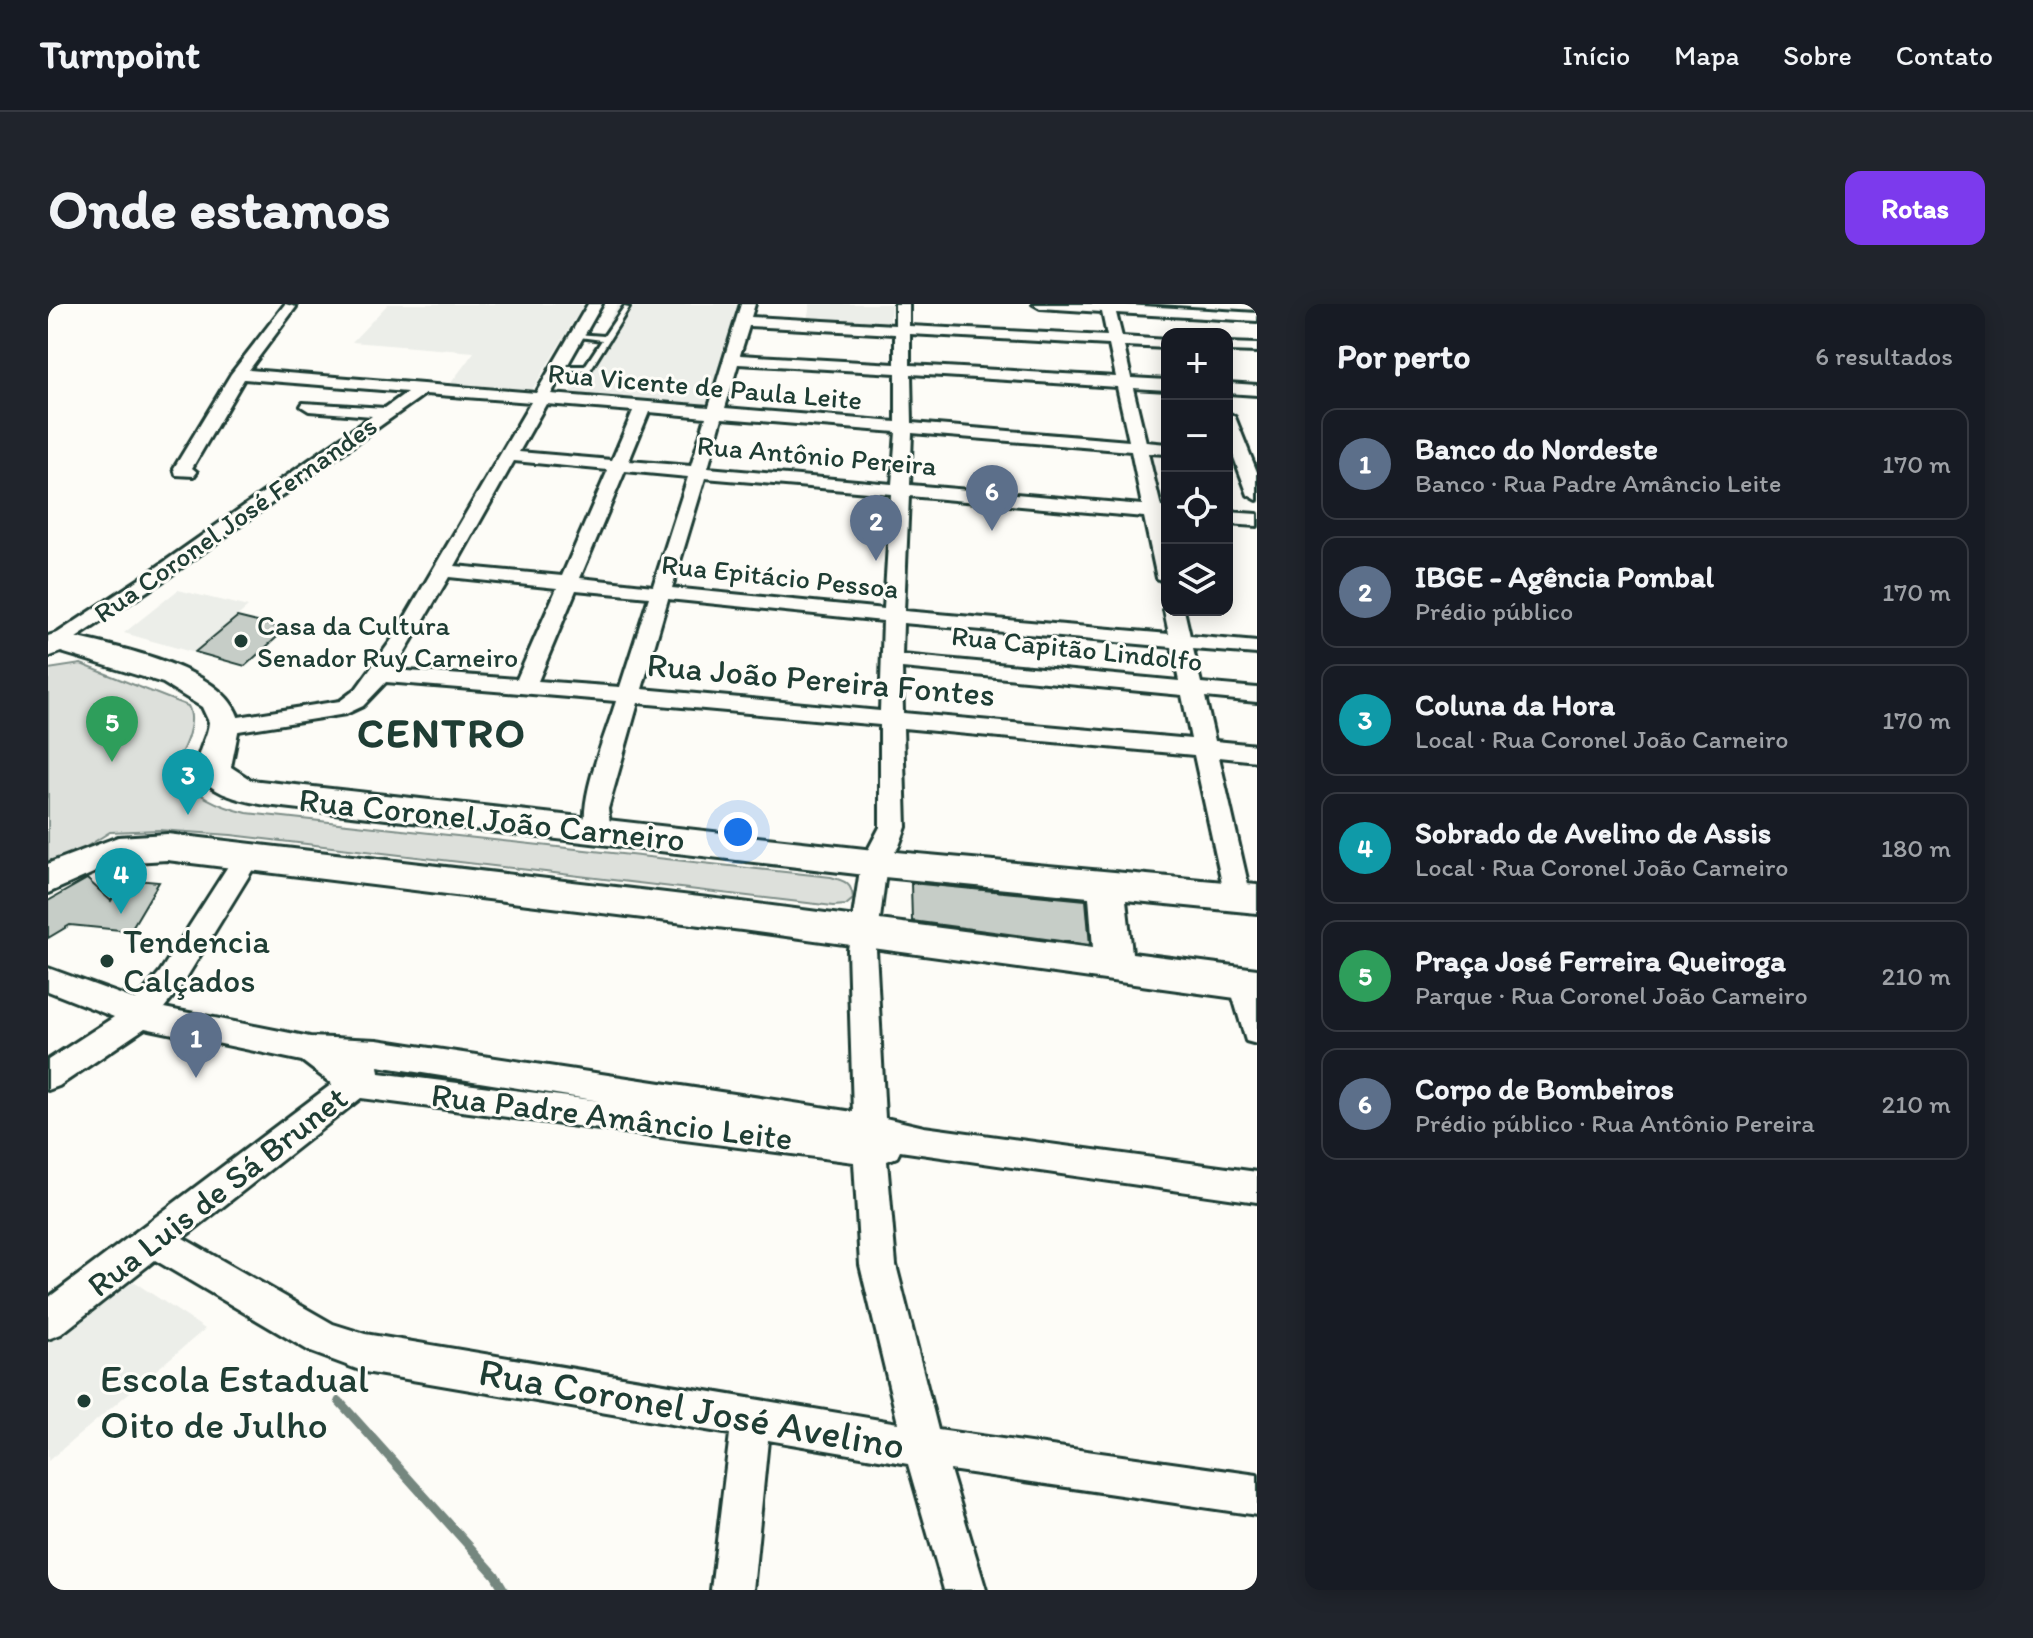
<!DOCTYPE html>
<html lang="pt">
<meta charset="utf-8">
<style>
:root{--surface:#171b24;--page:#20242c;--text:#f1f3f6;--muted:#9ea1a6;--line:#363941;--accent:#7c3aed}
body{margin:0;font-family:Itim,sans-serif;background:var(--page);color:var(--text)}
.controls{position:absolute;right:24px;top:24px;display:grid;overflow:hidden;border-radius:16px;box-shadow:0 4px 20px #0003}
.controls button{width:72px;height:72px;display:grid;place-items:center;padding:0;border:0;border-bottom:2px solid var(--line);background:var(--surface);color:var(--text);font:40px sans-serif}
.you{position:absolute;left:690px;top:528px;width:28px;height:28px;margin:-20px;border:6px solid #fff;border-radius:50%;background:#1a73e8;box-shadow:0 0 0 12px #1a73e833}
.badge{display:grid;place-items:center;width:52px;height:52px;border-radius:50%;background:var(--accent);color:#fff;font-size:26px;font-weight:700}
.pin{position:absolute;translate:-50% -66px;filter:drop-shadow(0 2px 4px #0008)}
.pin::after{content:'';position:absolute;top:42px;width:28px;height:24px;background:inherit;clip-path:polygon(0 0,100% 0,50% 100%)}
.list{margin:0;padding:0;list-style:none}
h2{display:flex;justify-content:space-between;align-items:center;height:104px;margin:0;padding:0 32px;font-size:34px}
h2 small{font-size:26px;font-weight:400;color:var(--muted)}
.list li{display:grid;grid-template-columns:52px 1fr auto;gap:24px;align-items:center;box-sizing:border-box;height:112px;margin:0 16px 16px;padding:0 16px;border:2px solid var(--line);border-radius:16px}
.list b{display:block;font-size:30px;white-space:nowrap}
.list p{margin:0;font-size:26px;white-space:nowrap;color:var(--muted)}
.list em{font-size:26px;font-style:normal;color:var(--muted)}
.icon{flex:none;width:44px;height:44px;fill:none;stroke:currentColor;stroke-width:2;stroke-linecap:round;stroke-linejoin:round}
.map{position:relative;flex:none;width:1209px;height:1286px;overflow:hidden;border-radius:16px}
header{display:flex;align-items:center;gap:48px;box-sizing:border-box;height:112px;padding:0 40px;background:var(--surface);border-bottom:2px solid var(--line)}
header strong{font-size:38px}
nav{display:flex;gap:44px;margin-inline-start:auto;font-size:28px}
.intro{display:flex;align-items:center;justify-content:space-between;box-sizing:border-box;height:192px;padding:0 48px}
h1{margin:0;font-size:56px}
.button{padding:20px 36px;border-radius:16px;background:var(--accent);color:#fff;font-size:28px;font-weight:700}
main{display:flex;gap:48px;padding:0 48px}
aside{flex:1;background:var(--surface);border-radius:16px;box-shadow:0 4px 20px #0003}
.map>svg:first-child{display:block}
</style>
<header>
<strong>Turnpoint</strong>
<nav><a>Início</a><a>Mapa</a><a>Sobre</a><a>Contato</a></nav>
</header>
<div class="intro"><h1>Onde estamos</h1><a class="button">Rotas</a></div>
<main>
<div class="map">
<svg width="1209" height="1286" viewBox="0 0 1209 1286">
<rect width="100%" height="100%" fill="#fdfcf7"/>
<filter id="ink" filterUnits="userSpaceOnUse"><feTurbulence type="fractalNoise" baseFrequency=".0125" numOctaves="2"/><feDisplacementMap in="SourceGraphic" scale="16" xChannelSelector="R" yChannelSelector="G"/><feConvolveMatrix kernelMatrix="1 2 1 2 8 2 1 2 1" color-interpolation-filters="sRGB"/></filter>
<g filter="url(#ink)">
<path fill="#eceee9" d="M340 0H536L484 86 403 79 426 48 304 38Z
M570 0H703L670 102 521 91Z
M762 0H843L842 21 759 16Z
M130 286 200 303 147 349 76 329Z
M80 974 157 1025 0 1157V1036Z"/>
<path fill="#dde0db" stroke="#7e8e88" stroke-width="2" d="M33 360 140 402C150 420 133 452 122 467 151 490 161 500 199 509L783 573C797 577 804 579 805 595L798 601 785 602 183 531 111 526 62 528 0 567V365Z"/>
<g fill="none" stroke-linecap="round" stroke-linejoin="round">
<path stroke="#75877f" stroke-width="9" d="M291 1097 447 1271 456 1286"/>
</g>
<path fill="#c6cdc7" stroke="#1f3d34" stroke-width="2" d="M189 313 238 325 197 362 147 348Z
M39 575 63 597 76 575 111 578 82 627 22 621 0 634V597Z
M863 579 1038 596 1042 641 864 617Z"/>
<g fill="none" stroke-linecap="round" stroke-linejoin="round">
<defs>
<path id="lane" d="M576 3 581 4 542 66H507V62H537L554 36 524 32 528 30 556 32Z"/>
<path id="street" d="M237 0 248 3 201 66 488 89 540 0H554L503 90 661 103 693 0H707L703 13 847 21V0H861V22L1059 32 1054 8 992 4 985 0H1061L1209 9V17L1068 9 1074 33 1119 36V44L1076 42 1083 74 1119 76V86L1085 84 1098 138 1119 140V150L1100 149 1113 203 1119 204V214H1115L1119 231V280L1109 274 1096 213 861 192 856 307 1121 330 1116 306 1119 302V306H1136L1142 332 1209 338V350L1145 345 1153 379 1209 384V398L1157 393 1167 437 1209 441V457L1171 453 1203 593 1200 600 1190 603 1180 600 1177 593 1146 451 855 424 858 523 851 542 839 560 828 646 837 814 876 823 1209 868V898L852 847 849 853 839 857 848 961 890 1126 1209 1171V1211L902 1166 938 1286H896L860 1160 720 1136 705 1286H663L682 1130 317 1068 263 1048 107 956 13 1030 0 1035V994L284 780 254 757 97 724 11 782 0 786V756L66 713 0 687V664L88 696 112 668 191 545 200 543 209 545 213 552 132 684 116 704 262 733 329 736 805 808 800 646 813 559 832 523V421L590 399 560 505 563 527 559 533 550 536 541 533C525 506 559 428 568 397L338 378 315 402 298 410 178 429 170 427 166 422 170 417 178 415 292 397 308 385 345 334 483 98 377 90 113 278 16 342H2V334L99 270 324 112 261 107 253 102 255 99 337 104 359 88 196 75 144 164 149 168 146 172 128 171 126 164 183 70ZM701 22 847 30V60L692 51ZM862 30 1061 41 1068 73 862 61ZM690 60 848 69V118L677 104ZM863 70 1069 83 1081 137 864 119ZM498 100 585 107 564 156 471 148ZM601 108 658 113 643 162 581 157ZM674 114 848 128 844 180 660 164ZM864 129 1083 147 1094 201 862 181ZM466 157 560 166 514 272 407 262ZM577 167 640 173 605 282 532 274ZM657 174 843 190 836 305 624 284ZM401 273 509 284 469 375 346 366ZM528 286 601 293 572 383 490 377ZM620 295 835 317 832 407 594 385ZM855 319 1124 343 1131 377 854 351ZM854 364 1134 391 1143 435 855 409ZM330 762 552 797 331 769ZM313 794 806 858 812 961 850 1119 317 1030 285 1020 135 934Z
M1179 39 1209 40V48L1179 47Z
M1179 79 1209 81V91L1179 89Z
M1179 108 1187 113 1209 168V196L1200 191 1179 135Z
M1179 208 1209 210V222L1179 220Z
M1195 668 1205 672 1209 679V740L1198 737 1181 680 1185 672Z"/>
<path id="secondary" d="M9 329C59 342 178 360 192 418L183 463 203 476 826 546 1209 581V609L1078 596 1084 649 1209 665V697L694 626 119 556 68 559 0 589V560L4 558 70 533 119 530 694 598 1045 644 1041 593 826 572 218 501C195 497 146 488 150 455 152 442 160 432 161 418L154 403 115 379 13 348 0 353V332Z"/>
</defs>
<use href="#lane" stroke="#1f3d34" stroke-width="6"/>
<use href="#street" stroke="#1f3d34" stroke-width="6"/>
<use href="#secondary" stroke="#1f3d34" stroke-width="6"/>
<use href="#lane" fill="#fdfcf7" fill-rule="evenodd"/>
<use href="#street" fill="#fdfcf7" fill-rule="evenodd"/>
<use href="#secondary" fill="#fdfcf7" fill-rule="evenodd"/>
</g>
</g>
<g fill="#1f3d34" stroke="#fdfcf7" stroke-width="3">
<circle cx="193" cy="337" r="8"/>
<circle cx="59" cy="657" r="8"/>
<circle cx="36" cy="1097" r="8"/>
</g>
<g text-anchor="middle" stroke-width="6" stroke-linejoin="round" paint-order="stroke">
<g font-size="28" fill="#1f3d34" stroke="#fdfcf7">
<text transform="translate(657 82) rotate(5)" y="10">Rua Vicente de Paula Leite</text>
<text transform="translate(769 151) rotate(5)" y="10">Rua Antônio Pereira</text>
<text transform="translate(187 215) rotate(-35)" y="10">Rua Coronel José Fernandes</text>
<text transform="translate(732 272) rotate(6)" y="10">Rua Epitácio Pessoa</text>
<text transform="translate(1029 344) rotate(6)" y="10">Rua Capitão Lindolfo</text>
</g>
<g font-size="28" fill="#1f3d34" stroke="#fdfcf7" text-anchor="start">
<text x="209" y="331">Casa da Cultura<tspan x="209" dy="32">Senador Ruy Carneiro</tspan></text>
</g>
<g font-size="34" fill="#1f3d34" stroke="#fdfcf7">
<text transform="translate(773 375) rotate(5)" y="12">Rua João Pereira Fontes</text>
<text transform="translate(444 515) rotate(6)" y="12">Rua Coronel João Carneiro</text>
<text transform="translate(564 812) rotate(7)" y="12">Rua Padre Amâncio Leite</text>
<text transform="translate(169 887) rotate(-38)" y="12">Rua Luis de Sá Brunet</text>
</g>
<g font-size="34" fill="#1f3d34" stroke="#fdfcf7" text-anchor="start">
<text x="75" y="649">Tendencia<tspan x="75" dy="39">Calçados</tspan></text>
</g>
<g font-size="40" fill="#1f3d34" stroke="#fdfcf7" text-anchor="start">
<text x="52" y="1088">Escola Estadual<tspan x="52" dy="46">Oito de Julho</tspan></text>
</g>
<g font-size="40" fill="#1f3d34" stroke="#fdfcf7">
<text transform="translate(644 1104) rotate(10)" y="14">Rua Coronel José Avelino</text>
</g>
<g font-size="42" font-weight="bold" letter-spacing="2" fill="#1f3d34" stroke="#fdfcf7">
<text x="394" y="443">CENTRO</text>
</g>
</g>
</svg>
<div class="controls">
<button>+</button>
<button>−</button>
<button><svg class="icon" aria-label="locate" viewBox="0 0 24 24"><circle cx="12" cy="12" r="6"/><path d="M12 2v4M12 18v4M2 12h4M18 12h4"/></svg></button>
<button><svg class="icon" aria-label="layers" viewBox="0 0 24 24"><path d="M12 4l9 5-9 5-9-5zM3 14l9 5 9-5"/></svg></button>
</div>
<div class="you"></div>
<div class="pin badge" style="left:148px;top:774px;background:#5c6f8a">1</div>
<div class="pin badge" style="left:828px;top:257px;background:#5c6f8a">2</div>
<div class="pin badge" style="left:140px;top:511px;background:#0f9aa8">3</div>
<div class="pin badge" style="left:73px;top:610px;background:#0f9aa8">4</div>
<div class="pin badge" style="left:64px;top:458px;background:#2e9e5b">5</div>
<div class="pin badge" style="left:944px;top:227px;background:#5c6f8a">6</div>
</div>
<aside>
<h2>Por perto<small>6 resultados</small></h2>
<ul class="list">
<li><span class="badge" style="background:#5c6f8a">1</span><div><b>Banco do Nordeste</b><p>Banco · Rua Padre Amâncio Leite</p></div><em>170 m</em></li>
<li><span class="badge" style="background:#5c6f8a">2</span><div><b>IBGE - Agência Pombal</b><p>Prédio público</p></div><em>170 m</em></li>
<li><span class="badge" style="background:#0f9aa8">3</span><div><b>Coluna da Hora</b><p>Local · Rua Coronel João Carneiro</p></div><em>170 m</em></li>
<li><span class="badge" style="background:#0f9aa8">4</span><div><b>Sobrado de Avelino de Assis</b><p>Local · Rua Coronel João Carneiro</p></div><em>180 m</em></li>
<li><span class="badge" style="background:#2e9e5b">5</span><div><b>Praça José Ferreira Queiroga</b><p>Parque · Rua Coronel João Carneiro</p></div><em>210 m</em></li>
<li><span class="badge" style="background:#5c6f8a">6</span><div><b>Corpo de Bombeiros</b><p>Prédio público · Rua Antônio Pereira</p></div><em>210 m</em></li>
</ul>
</aside>
</main>
